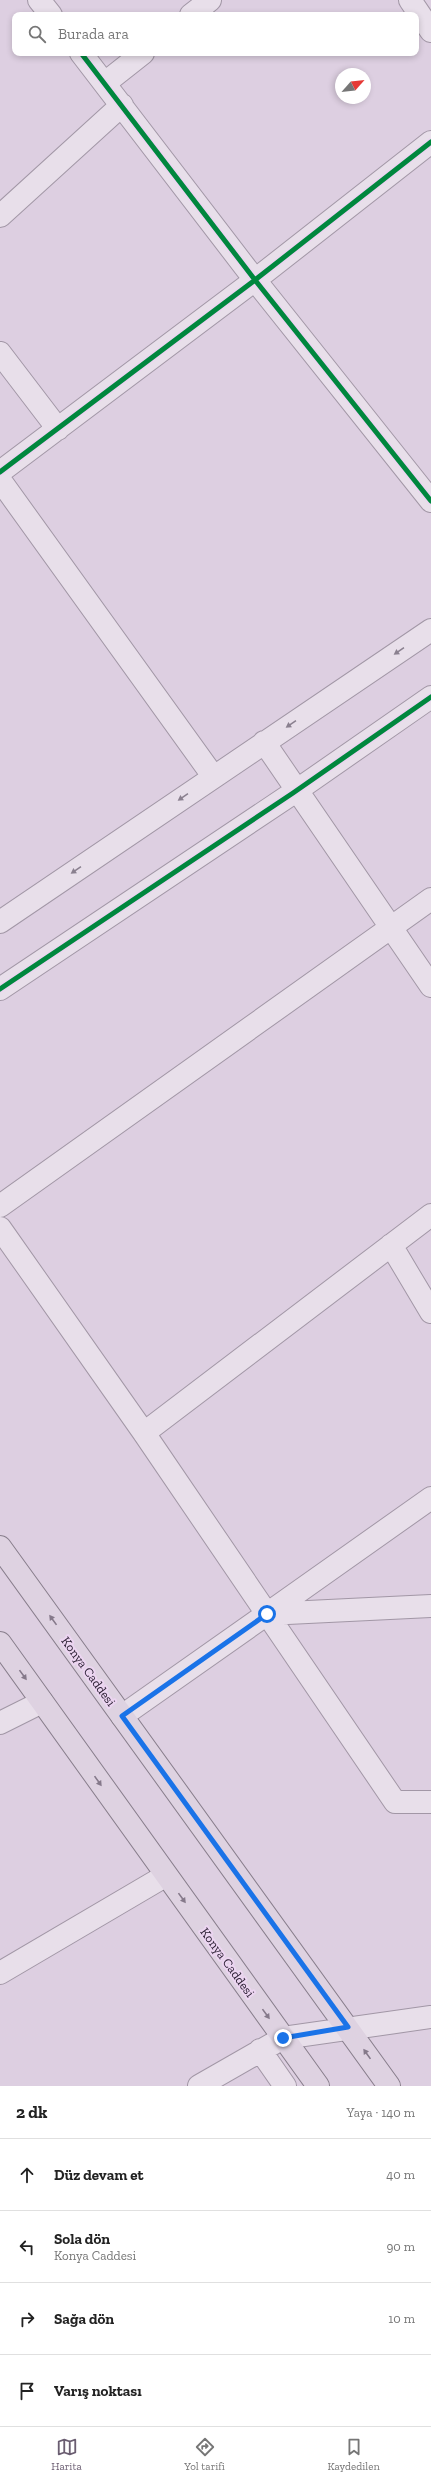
<!DOCTYPE html>
<html lang="tr">
<meta charset="utf-8">
<style>
:root{--surface:#fff;--page:#f6f6f6;--text:#222;--muted:#767676;--line:#e0e0e0;--accent:#6a5d71}
body{margin:0;font-family:"Zilla Slab",serif;background:var(--page);color:var(--text)}
.compass{position:absolute;left:335px;top:68px;width:36px;height:36px;border-radius:50%;background:var(--surface);box-shadow:0 2px 6px #0003;rotate:63deg}
.stop{position:absolute;width:12px;height:12px;margin:-9px;border:3px solid #1a73e8;border-radius:50%;background:#fff}
.stop.end{background:#1a73e8;border-color:#fff;box-shadow:0 1px 4px #0008}
.list{margin:0;padding:0;list-style:none}
h2{display:flex;justify-content:space-between;align-items:center;height:52px;margin:0;padding:0 16px;font-size:17px}
h2 small{font-size:13px;font-weight:400;color:var(--muted)}
.list li{display:grid;grid-template-columns:26px 1fr auto;gap:12px;align-items:center;box-sizing:border-box;height:72px;padding:0 16px;border-top:1px solid var(--line)}
.list b{display:block;font-size:15px;white-space:nowrap}
.list p{margin:0;font-size:13px;white-space:nowrap;color:var(--muted)}
.list em{font-size:13px;font-style:normal;color:var(--muted)}
.icon{flex:none;width:22px;height:22px;fill:none;stroke:currentColor;stroke-width:2;stroke-linecap:round;stroke-linejoin:round}
.map{position:relative;flex:none;width:431px;height:2086px;overflow:hidden}
.search{position:absolute;background:var(--surface);box-shadow:0 2px 6px #0003;left:12px;right:12px;top:12px;height:44px;display:flex;align-items:center;gap:10px;box-sizing:border-box;padding:0 14px;border-radius:8px;color:var(--muted);font-size:15px}
.sheet{height:340px;background:var(--surface)}
nav{display:flex;justify-content:space-around;align-items:center;box-sizing:border-box;height:56px;border-top:1px solid var(--line);background:var(--surface);font-size:11px;color:var(--muted)}
nav a{display:grid;justify-items:center;gap:2px}
nav .on{color:var(--accent)}
.map>svg:first-child{display:block}
</style>
<div class="map">
<svg width="431" height="2086" viewBox="0 0 431 2086">
<rect width="100%" height="100%" fill="#ddcfe1"/>
<g fill="none" stroke-linecap="round" stroke-linejoin="round">
<defs>
<path id="minor" d="M39 0 51 15
M410 0 431 31
M191 15 210 0
M81 53 255 280 431 501
M105 83 143 53
M0 216 122 105
M0 353 58 429
M0 472 255 280 431 142
M0 480 213 776
M264 742 431 986
M0 922 431 630
M0 989 293 793 431 697
M0 1206 431 899
M0 1228 144 1433 395 1802H431
M391 1245 431 1312
M144 1433 431 1215
M267 1614 431 1498
M122 1716 267 1614 431 1606
M0 1723 42 1702
M0 1973 165 1876
M260 2050 285 2086
M199 2086 283 2038 431 2017"/>
<path id="major" d="M0 1547 389 2086
M0 1643 318 2086"/>
</defs>
<use href="#minor" stroke="#a297a6" stroke-width="24"/>
<use href="#major" stroke="#887e8c" stroke-width="24"/>
<use href="#minor" stroke="#e8dfea" stroke-width="22"/>
<use href="#major" stroke="#ded2e1" stroke-width="22"/>
<defs>
<path id="cycleway" d="M81 53 255 280 431 501
M0 472 255 280 431 142
M0 989 293 793 431 697"/>
</defs>
<use href="#cycleway" stroke="#ecd5f1" stroke-width="8"/>
<use href="#cycleway" stroke="#00873e" stroke-width="5"/>
</g>
<defs><path id="oneway-solid" d="M-6-.8H1V-3.2L6.5 0L1 3.2V.8H-6Z"/></defs>
<g fill="#8a808f">
<use href="#oneway-solid" transform="translate(399 651) rotate(146)"/>
<use href="#oneway-solid" transform="translate(291 724) rotate(146)"/>
<use href="#oneway-solid" transform="translate(183 797) rotate(146)"/>
<use href="#oneway-solid" transform="translate(76 870) rotate(146)"/>
</g>
<g fill="#85798a">
<use href="#oneway-solid" transform="translate(53 1620) rotate(-126)"/>
<use href="#oneway-solid" transform="translate(23 1675) rotate(54)"/>
<use href="#oneway-solid" transform="translate(98 1781) rotate(55)"/>
<use href="#oneway-solid" transform="translate(182 1898) rotate(54)"/>
<use href="#oneway-solid" transform="translate(266 2014) rotate(54)"/>
<use href="#oneway-solid" transform="translate(367 2054) rotate(-125)"/>
</g>
<g fill="none" stroke-linecap="round" stroke-linejoin="round">
<path stroke="#1a73e8" stroke-width="5" d="M267 1614 122 1716 348 2027 283 2038"/>
</g>
<g text-anchor="middle" stroke-width="4" stroke-linejoin="round" paint-order="stroke">
<g font-size="13" fill="#2c2034" stroke="#ecd5f1">
<text transform="translate(89 1671) rotate(54)" y="5">Konya Caddesi</text>
<text transform="translate(228 1962) rotate(54)" y="5">Konya Caddesi</text>
</g>
</g>
</svg>
<svg class="compass" viewBox="-18 -18 36 36"><path d="M0-13l5 13h-10z" fill="#e53935"/><path d="M0 13l5-13h-10z" fill="#767676"/></svg>
<div class="stop" style="left:267px;top:1614px"></div>
<div class="stop end" style="left:283px;top:2038px"></div>
<div class="search"><svg class="icon" aria-label="search" viewBox="0 0 24 24"><circle cx="10" cy="10" r="6"/><path d="M15 15l6 6"/></svg>Burada ara</div>
</div>
<section class="sheet">
<h2>2 dk<small>Yaya · 140 m</small></h2>
<ul class="list">
<li><svg class="icon" aria-label="ahead" viewBox="0 0 24 24"><path d="M12 20V5M6 11l6-6 6 6"/></svg><div><b>Düz devam et</b></div><em>40 m</em></li>
<li><svg class="icon" aria-label="left" viewBox="0 0 24 24"><path d="M17 20v-9H6M10 6l-5 5 5 5"/></svg><div><b>Sola dön</b><p>Konya Caddesi</p></div><em>90 m</em></li>
<li><svg class="icon" aria-label="right" viewBox="0 0 24 24"><path d="M7 20v-9h11M14 6l5 5-5 5"/></svg><div><b>Sağa dön</b></div><em>10 m</em></li>
<li><svg class="icon" aria-label="arrive" viewBox="0 0 24 24"><path d="M6 21V4h12l-3 4 3 4H6"/></svg><div><b>Varış noktası</b></div></li>
</ul>
</section>
<nav>
<a class="on"><svg class="icon" aria-label="map" viewBox="0 0 24 24"><path d="M3 6l6-2 6 2 6-2v14l-6 2-6-2-6 2zM9 4v14M15 6v14"/></svg>Harita</a>
<a><svg class="icon" aria-label="directions" viewBox="0 0 24 24"><path d="M12 3l9 9-9 9-9-9zM9 14v-3h6M13 9l2 2-2 2"/></svg>Yol tarifi</a>
<a><svg class="icon" aria-label="saved" viewBox="0 0 24 24"><path d="M7 4h10v16l-5-4-5 4z"/></svg>Kaydedilen</a>
</nav>
